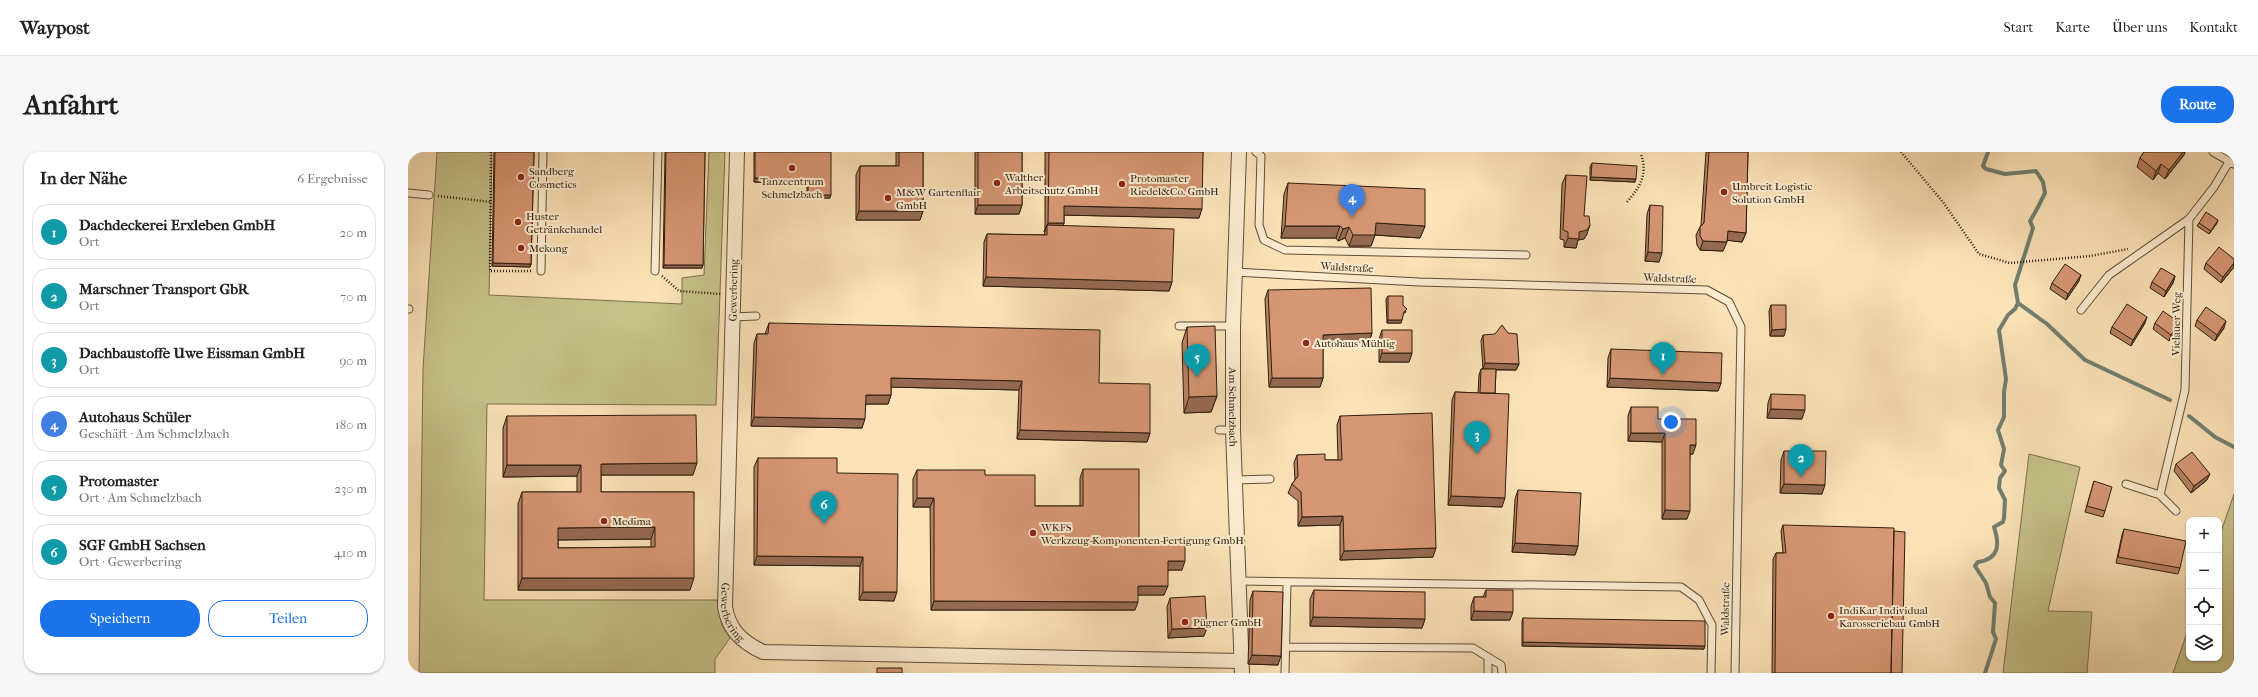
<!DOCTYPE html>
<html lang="de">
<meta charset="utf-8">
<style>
:root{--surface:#fff;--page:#f6f6f6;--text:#202124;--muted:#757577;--line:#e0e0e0;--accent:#1a73e8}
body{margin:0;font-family:"IM FELL French Canon",serif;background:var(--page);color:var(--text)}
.controls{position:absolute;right:12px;bottom:12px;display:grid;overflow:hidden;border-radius:8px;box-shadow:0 1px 3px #0004}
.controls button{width:36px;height:36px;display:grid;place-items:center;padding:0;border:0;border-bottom:1px solid var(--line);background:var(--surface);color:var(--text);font:20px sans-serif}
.you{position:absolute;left:1263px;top:270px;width:14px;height:14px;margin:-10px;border:3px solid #fff;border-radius:50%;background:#1a73e8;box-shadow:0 0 0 6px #1a73e833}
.badge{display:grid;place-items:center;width:26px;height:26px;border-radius:50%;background:var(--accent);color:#fff;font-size:13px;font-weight:700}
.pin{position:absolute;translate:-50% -33px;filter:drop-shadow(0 1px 2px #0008)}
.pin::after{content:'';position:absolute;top:21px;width:14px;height:12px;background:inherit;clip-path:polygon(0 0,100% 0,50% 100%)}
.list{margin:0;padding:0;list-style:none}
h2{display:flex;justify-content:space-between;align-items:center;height:52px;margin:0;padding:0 16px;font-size:17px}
h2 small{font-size:13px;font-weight:400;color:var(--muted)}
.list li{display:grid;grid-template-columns:26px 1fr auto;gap:12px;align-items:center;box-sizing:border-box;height:56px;margin:0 8px 8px;padding:0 8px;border:1px solid var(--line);border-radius:16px}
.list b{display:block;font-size:15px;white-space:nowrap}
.list p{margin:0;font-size:13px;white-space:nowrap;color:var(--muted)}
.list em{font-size:13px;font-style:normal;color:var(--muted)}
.actions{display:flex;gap:8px;padding:12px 16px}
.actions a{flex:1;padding:9px 0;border:1px solid var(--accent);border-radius:16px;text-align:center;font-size:14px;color:var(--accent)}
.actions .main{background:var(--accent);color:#fff}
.icon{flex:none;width:22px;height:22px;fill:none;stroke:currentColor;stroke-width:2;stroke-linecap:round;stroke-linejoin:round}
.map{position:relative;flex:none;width:1826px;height:521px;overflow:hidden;border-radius:16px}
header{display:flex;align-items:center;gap:24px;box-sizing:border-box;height:56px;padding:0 20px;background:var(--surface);border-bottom:1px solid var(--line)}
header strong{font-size:19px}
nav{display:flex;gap:22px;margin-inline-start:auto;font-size:14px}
.intro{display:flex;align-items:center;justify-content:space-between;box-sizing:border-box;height:96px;padding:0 24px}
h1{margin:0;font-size:28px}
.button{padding:10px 18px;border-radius:16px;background:var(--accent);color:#fff;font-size:14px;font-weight:700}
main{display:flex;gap:24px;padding:0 24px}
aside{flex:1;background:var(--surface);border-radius:16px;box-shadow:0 1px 3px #0004}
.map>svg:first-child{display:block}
</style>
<header>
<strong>Waypost</strong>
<nav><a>Start</a><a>Karte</a><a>Über uns</a><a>Kontakt</a></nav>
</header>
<div class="intro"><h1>Anfahrt</h1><a class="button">Route</a></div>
<main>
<aside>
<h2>In der Nähe<small>6 Ergebnisse</small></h2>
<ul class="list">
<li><span class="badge" style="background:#0f9aa8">1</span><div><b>Dachdeckerei Erxleben GmbH</b><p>Ort</p></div><em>20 m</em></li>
<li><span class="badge" style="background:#0f9aa8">2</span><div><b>Marschner Transport GbR</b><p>Ort</p></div><em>70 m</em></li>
<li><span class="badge" style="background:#0f9aa8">3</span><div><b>Dachbaustoffe Uwe Eissman GmbH</b><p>Ort</p></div><em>90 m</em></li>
<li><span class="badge" style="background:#3f7fe0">4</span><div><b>Autohaus Schüler</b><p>Geschäft · Am Schmelzbach</p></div><em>180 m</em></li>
<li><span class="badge" style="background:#0f9aa8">5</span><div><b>Protomaster</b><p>Ort · Am Schmelzbach</p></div><em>230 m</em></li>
<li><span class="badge" style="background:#0f9aa8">6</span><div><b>SGF GmbH Sachsen</b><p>Ort · Gewerbering</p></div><em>410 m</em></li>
</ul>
<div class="actions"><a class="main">Speichern</a><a>Teilen</a></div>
</aside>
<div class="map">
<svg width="1826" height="521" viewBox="0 0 1826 521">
<rect width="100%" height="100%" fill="#fbe2b7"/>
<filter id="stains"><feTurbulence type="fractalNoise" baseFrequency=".005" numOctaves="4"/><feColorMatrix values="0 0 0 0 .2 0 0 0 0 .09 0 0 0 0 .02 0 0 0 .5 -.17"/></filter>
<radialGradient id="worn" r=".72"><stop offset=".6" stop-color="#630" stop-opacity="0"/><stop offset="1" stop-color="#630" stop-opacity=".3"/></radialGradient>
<path fill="#c6c189" stroke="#7a6f4b" d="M29 0H84L81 143 274 152V126L296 123 301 0H317L308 253 79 252 76 448H309L314 474 322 486 307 507V521H11L15 217Z
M1621 302 1672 315 1640 459 1684 460 1679 521H1595Z
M1826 342V521H1765L1781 475V506H1811V386Z"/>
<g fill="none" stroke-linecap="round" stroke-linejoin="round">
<path stroke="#717e6e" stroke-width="4" d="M1610 151 1639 172 1677 208 1762 248
M1781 264 1807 285 1826 295
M1577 521 1588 487 1585 480 1587 451 1582 445 1578 431 1567 414 1570 410C1591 407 1592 393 1586 375L1595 370 1596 366 1597 348 1591 336 1592 326 1597 319 1593 313 1596 297 1590 278 1596 265V240L1598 227 1591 178 1600 163 1607 157 1610 151 1607 133 1625 76 1622 69C1628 60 1632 51 1637 41L1635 30 1628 19 1597 22 1578 17 1575 14 1580 0"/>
<defs>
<path id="service" d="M848 0 853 4 851 73 856 88 877 98 1118 103
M1805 0 1826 12
M0 41 21 43
M133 119 135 0
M247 119 250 0
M826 120 1011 130 1299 138 1321 150 1333 175 1327 521
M0 157H1
M1673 158 1701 123 1781 67
M324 165 348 164
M771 174H825
M811 278H825
M827 328 862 327
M1718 332 1752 343 1768 359
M1752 343 1777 238 1781 67 1806 35 1821 10
M831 429 1273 435 1291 448 1304 473 1303 521
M878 495 1065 496 1093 513 1094 521
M1080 505V521
M877 521 879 431"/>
<g id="minor">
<path id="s1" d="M329 0 317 455C321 478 334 490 355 500L833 509"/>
<path id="s2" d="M831 0 825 174V278L834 521"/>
</g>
</defs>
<use href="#service" stroke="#604e38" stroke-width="9"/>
<use href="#minor" stroke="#604e38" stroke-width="16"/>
<path stroke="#2d1d0d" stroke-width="2.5" stroke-dasharray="1 2" stroke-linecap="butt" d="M83 0 82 119H124
M1493 0 1535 50 1571 102 1602 111 1682 104 1720 97
M30 44 83 50
M1219 50C1232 35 1240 23 1233 2
M254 124 271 139 313 142"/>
<use href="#service" stroke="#fcecd0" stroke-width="7"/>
<use href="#minor" stroke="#fcecd0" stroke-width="14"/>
</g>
<path fill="#b88264" stroke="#2d1d0d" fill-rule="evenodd" d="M86 0H126L123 112 122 115 84 114Z
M257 0H297L295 113 294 116H255Z
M346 0H408L422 46H399V31L346 30Z
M488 0H515V59L512 68H448V23L452 14H488Z
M567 0H614V53L611 62H567Z
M637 0H795L791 66 656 63V71L655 74 764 130 761 139 575 134 576 90 579 82 636 83 637 80Z
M1298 0H1340L1338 81 1334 90 1319 88 1315 99 1292 98 1289 93 1288 83 1293 73Z
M1736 0H1777L1776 3 1757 27 1750 21 1745 28 1729 15 1732 6Z
M1184 11 1227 30 1182 28V15Z
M1158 23 1176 64 1179 82 1176 87 1170 88 1168 96 1156 95V88L1152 87 1154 32Z
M880 31 1017 74 1012 86 967 83 963 94H941L937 86 930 89 928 86H873L876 42Z
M1242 53 1251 110 1237 109 1239 62Z
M1791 71H1809L1801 82 1789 74Z
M1798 111 1826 115 1813 131 1796 117Z
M1767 124 1765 131 1756 145 1742 136 1744 130Z
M1671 129 1658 148 1642 137 1644 131Z
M860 138 964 181 961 190 915 192V226L912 235H861L857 147Z
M980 144 995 153 998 160 995 162 993 171H979L978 147Z
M1363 153 1376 184H1362L1361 159Z
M1789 168 1816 176 1807 189 1787 174Z
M361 171 691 231 742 281 739 290 609 287 611 238 483 235V243L480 252H458L454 276 343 274 346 191 349 182H357Z
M1737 171 1723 194 1702 181 1704 175Z
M1747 171H1772L1770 177 1761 189 1745 177Z
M779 175 809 244 803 260 776 261 774 191Z
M974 178 1004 201 1001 210H971V187Z
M1075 183 1111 212 1108 218H1088L1087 241 1094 355 1040 353 1044 248 1047 240 1070 241 1071 223 1073 217H1075L1073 189Z
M1203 197 1313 231 1310 239 1199 235 1200 206Z
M1363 242 1394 267 1359 266 1360 251Z
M1223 255 1250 267 1285 302H1282L1279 367H1254V290L1220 289V264Z
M99 264 285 323H193V340H286L282 438H110V352L114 340H169V324L95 325V276ZM243 387V395L150 396V388Z
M932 264 1025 405 932 408V373L890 374V349L880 341 884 332 887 328 886 311 889 303 917 308H930L929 273Z
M1376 299 1414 342 1372 341 1373 308Z
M350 306 429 321 486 449 451 448 452 414 346 413V315Z
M1768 312 1799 328 1783 341 1766 319Z
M675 317 731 390 774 418H760L756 443H730L727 458H523L522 355H505V327L509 318 577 323 627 354H672V326Z
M1686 329 1697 359 1695 365 1677 360Z
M1110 338 1170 394 1167 403 1104 400 1107 347Z
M1375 373 1494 521H1364L1365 407 1368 401H1375L1373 379Z
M1716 377 1772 416 1770 422 1708 411 1714 383Z
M906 438 1017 467 1014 476 902 474V447Z
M1078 438 1102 468H1063V454L1066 445H1075Z
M845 439 870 513 840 512 842 448Z
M762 446 796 484 760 486 759 455Z
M1115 466 1296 497 1114 494V469Z"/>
<path fill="#966a51" stroke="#2d1d0d" d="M1775 0H1777L1776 3 1757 27 1761 18Z
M1753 12 1750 21 1745 28 1748 19Z
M1183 25 1228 27 1227 30 1182 28Z
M347 26 400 28 399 31 346 30Z
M400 43H423L422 46H399Z
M570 53H614L611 62H567Z
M656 54 794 57 791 66 653 63Z
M451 59H515L512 68H448Z
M1810 68 1809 71 1801 82 1803 79Z
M640 71H656L653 80 639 73 636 80Z
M968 71 1017 74 1012 86 967 83 963 94H941L945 83Z
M1182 73 1179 82 1176 87 1170 88 1168 96 1156 95 1160 86 1171 80Z
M877 74H932L928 86H873Z
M941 75 937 86 930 89 935 77Z
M1320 79 1338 81 1334 90 1316 88Z
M1295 89 1319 90 1315 99 1292 98Z
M1240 100 1254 101 1251 110 1237 109Z
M85 111 123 112 122 115 84 114Z
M1826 111V115L1813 131 1815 125Z
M256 113H295L294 116H255Z
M1673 123 1671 129 1658 148 1660 142Z
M1767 124 1765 131 1756 145 1758 139Z
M578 125 764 130 761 139 575 134Z
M1739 165 1737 171 1723 194 1725 188Z
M980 168H994L993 171H979Z
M1818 169 1816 176 1807 189 1809 183Z
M1772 171 1770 177 1761 189 1763 183Z
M1378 177 1376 184H1362L1364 178Z
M964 181 961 190 911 192 915 183Z
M974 201H1004L1001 210H971Z
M1077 211 1111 212 1108 218 1075 217Z
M483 226 614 229 611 238 480 235Z
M864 226H915L912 235H861Z
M1202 226 1313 231 1310 239 1199 235Z
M458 243H483L480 252H455Z
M809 244 803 260 776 261 781 245Z
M1363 257 1397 258 1394 267 1359 266Z
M346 265 457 267 454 276 343 274Z
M612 278 742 281 739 290 609 287Z
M1223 281H1257L1254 290 1220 289Z
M1282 293H1288L1285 302H1279Z
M289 311 285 323H188L193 312Z
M99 313H173L169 324 95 325Z
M1802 322 1799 328 1783 341 1786 334Z
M1376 332 1417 333 1414 342 1372 341Z
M1043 344 1097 346 1094 355 1040 353Z
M509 346H526L522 355H505Z
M1257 358 1282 359 1279 367H1254Z
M935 364 932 373 890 374 894 365Z
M247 375 243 387 145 388 150 376Z
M1107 391 1170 394 1167 403 1104 400Z
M1028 396 1025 405 932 408 936 399Z
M349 404 455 405 452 414 346 413Z
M760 409H777L774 418H756Z
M114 426H286L282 438H110Z
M730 434H760L756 443H727Z
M455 440H489L486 449 451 448Z
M526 449 730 450 727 458H523Z
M1066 459 1105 460 1102 468H1063Z
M905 465 1017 467 1014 476 902 474Z
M799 476 796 484 760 486 764 477Z
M1115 490 1297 494 1296 497 1114 494Z
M844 503 873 504 870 513 840 512Z"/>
<path fill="#d69774" stroke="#2d1d0d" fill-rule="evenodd" d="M87 0H126L123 112 85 111Z
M258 0H297L295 113H256Z
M347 0H423V43H400V28L347 26Z
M491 0H515V59H451L452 14H491Z
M570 0H614V53H570Z
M641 0H795L794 57 656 54V71H640Z
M1301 0H1340L1338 81 1320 79 1319 90 1295 89 1292 84V75L1296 71Z
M1736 0H1775L1761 18 1753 12 1748 19 1732 6Z
M1184 11 1229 14 1228 27 1183 25Z
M1158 23 1179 24 1176 64H1181L1182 73 1179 78 1171 80V87L1160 86V80L1155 78Z
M880 31 1017 37V74L968 71 967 83H945L941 75 935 77 932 74H877Z
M1242 53 1255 54 1254 101 1240 100Z
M1798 60 1810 68 1803 79 1791 71Z
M639 73 766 77 764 130 578 125 579 82 639 83Z
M1811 95 1826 107V111L1815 125 1798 111Z
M1657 112 1673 123 1660 142 1644 131Z
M1753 116 1767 124 1758 139 1744 130Z
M963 136 964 181 915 183V226H864L860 138Z
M980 144H995V153L999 157 996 160 994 168H980Z
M1719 152 1739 165 1725 188 1704 175Z
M1363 153H1378V177L1364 178Z
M1798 155 1818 169 1809 183 1789 168Z
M1755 159 1772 171 1763 183 1747 171Z
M361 171 692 178 691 231 742 232V281L612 278 614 229 483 226V243H458L457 267 346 265 349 182H360Z
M1094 173 1100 181 1109 182 1111 212 1077 211 1075 183 1087 182Z
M807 174 809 244 781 245 779 175Z
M974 178H1004V201H974Z
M1203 197 1314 201 1313 231 1202 226Z
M1073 217H1088L1087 241H1072Z
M1047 240 1101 242 1097 346 1043 344Z
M1363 242 1397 243V258L1363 257Z
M1223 255H1250V267H1288V293H1282V359L1257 358V281H1223Z
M1024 261 1028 396 936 399 935 364 894 365 893 340 884 332 890 324 889 303 917 302V308H934L932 264Z
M288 263 289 311 193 312V340H286V426H114V340H173V313H99V264ZM247 375V395L150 396V376Z
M1376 299H1418L1417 333 1376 332Z
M1784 300 1802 322 1786 334 1768 312Z
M350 306H429V321L490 322 489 440H455V405L349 404Z
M675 317H731V390H777V409H760V434H730V450L526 449V346H509V318H577V323H627V354H675Z
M1686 329 1704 335 1697 359 1679 354Z
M1110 338 1173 341 1170 394 1107 391Z
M1375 373 1486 376 1483 521H1367L1368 401H1378Z
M1716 377 1778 389 1772 416 1710 405Z
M1486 379 1497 380 1494 521H1483Z
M906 438 1017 440V467L905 465Z
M1078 438H1105V460L1066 459V445H1078Z
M845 439 875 440 873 504 844 503Z
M797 444 799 476 764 477 762 446Z
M1115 466 1297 469V494L1115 490Z
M469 516H494V521H469Z"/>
<g fill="#8f2418" stroke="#fcecd0" stroke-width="1.5">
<circle cx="384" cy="16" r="4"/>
<circle cx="113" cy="25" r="4"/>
<circle cx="589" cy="31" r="4"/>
<circle cx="714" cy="32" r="4"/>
<circle cx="1316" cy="40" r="4"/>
<circle cx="480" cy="46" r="4"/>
<circle cx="110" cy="70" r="4"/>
<circle cx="113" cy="96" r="4"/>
<circle cx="898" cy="191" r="4"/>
<circle cx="196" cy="369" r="4"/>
<circle cx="625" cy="381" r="4"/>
<circle cx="1423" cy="464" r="4"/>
<circle cx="777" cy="470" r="4"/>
</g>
<g text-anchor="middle" stroke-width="4" stroke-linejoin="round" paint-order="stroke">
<g font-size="11" fill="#2d1d0d" stroke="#fcecd0" text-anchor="start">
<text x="121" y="23">Sandberg<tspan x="121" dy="13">Cosmetics</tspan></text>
<text x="597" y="29">Walther<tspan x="597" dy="13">Arbeitschutz GmbH</tspan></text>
<text x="722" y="30">Protomaster<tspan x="722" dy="13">Riedel&amp;Co. GmbH</tspan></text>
<text x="384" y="33" text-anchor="middle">Tanzcentrum<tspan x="384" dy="13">Schmelzbach</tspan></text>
<text x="1324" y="38">Umbreit Logistic<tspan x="1324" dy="13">Solution GmbH</tspan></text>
<text x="488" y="44">M&amp;W Gartenflair<tspan x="488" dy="13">GmbH</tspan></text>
<text x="118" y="68">Huster<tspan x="118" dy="13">Getränkehandel</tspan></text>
<text x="121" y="100">Mekong</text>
<text x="906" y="195">Autohaus Mühlig</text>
<text x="204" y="373">Medima</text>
<text x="633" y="379">WKFS<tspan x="633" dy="13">Werkzeug-Komponenten-Fertigung GmbH</tspan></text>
<text x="1431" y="462">IndiKar Individual<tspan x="1431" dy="13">Karosseriebau GmbH</tspan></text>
<text x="785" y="474">Pügner GmbH</text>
</g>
<g font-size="11" fill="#2d1d0d" stroke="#fcecd0">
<text transform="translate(939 115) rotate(3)" y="4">Waldstraße</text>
<text transform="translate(1262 126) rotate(2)" y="4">Waldstraße</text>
<text transform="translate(325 138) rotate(-89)" y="4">Gewerbering</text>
<text transform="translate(1768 172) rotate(-89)" y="4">Vielauer Weg</text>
<text dy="4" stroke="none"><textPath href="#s2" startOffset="255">Am Schmelzbach</textPath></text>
<text transform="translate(1317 457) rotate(-89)" y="4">Waldstraße</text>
<text dy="4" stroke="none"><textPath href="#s1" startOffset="462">Gewerbering</textPath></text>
</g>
</g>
<rect width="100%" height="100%" filter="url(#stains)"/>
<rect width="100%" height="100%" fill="url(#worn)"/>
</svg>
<div class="controls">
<button>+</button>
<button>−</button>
<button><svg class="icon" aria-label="locate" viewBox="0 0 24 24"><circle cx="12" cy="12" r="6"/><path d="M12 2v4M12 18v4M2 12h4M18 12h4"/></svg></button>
<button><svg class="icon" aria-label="layers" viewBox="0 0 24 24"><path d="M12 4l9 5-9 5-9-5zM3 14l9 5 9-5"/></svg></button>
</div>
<div class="you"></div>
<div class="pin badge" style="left:1255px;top:223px;background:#0f9aa8">1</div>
<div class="pin badge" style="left:1393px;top:325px;background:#0f9aa8">2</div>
<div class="pin badge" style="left:1069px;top:302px;background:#0f9aa8">3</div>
<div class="pin badge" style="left:944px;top:65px;background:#3f7fe0">4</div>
<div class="pin badge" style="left:789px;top:225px;background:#0f9aa8">5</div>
<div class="pin badge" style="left:416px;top:372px;background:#0f9aa8">6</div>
</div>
</main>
